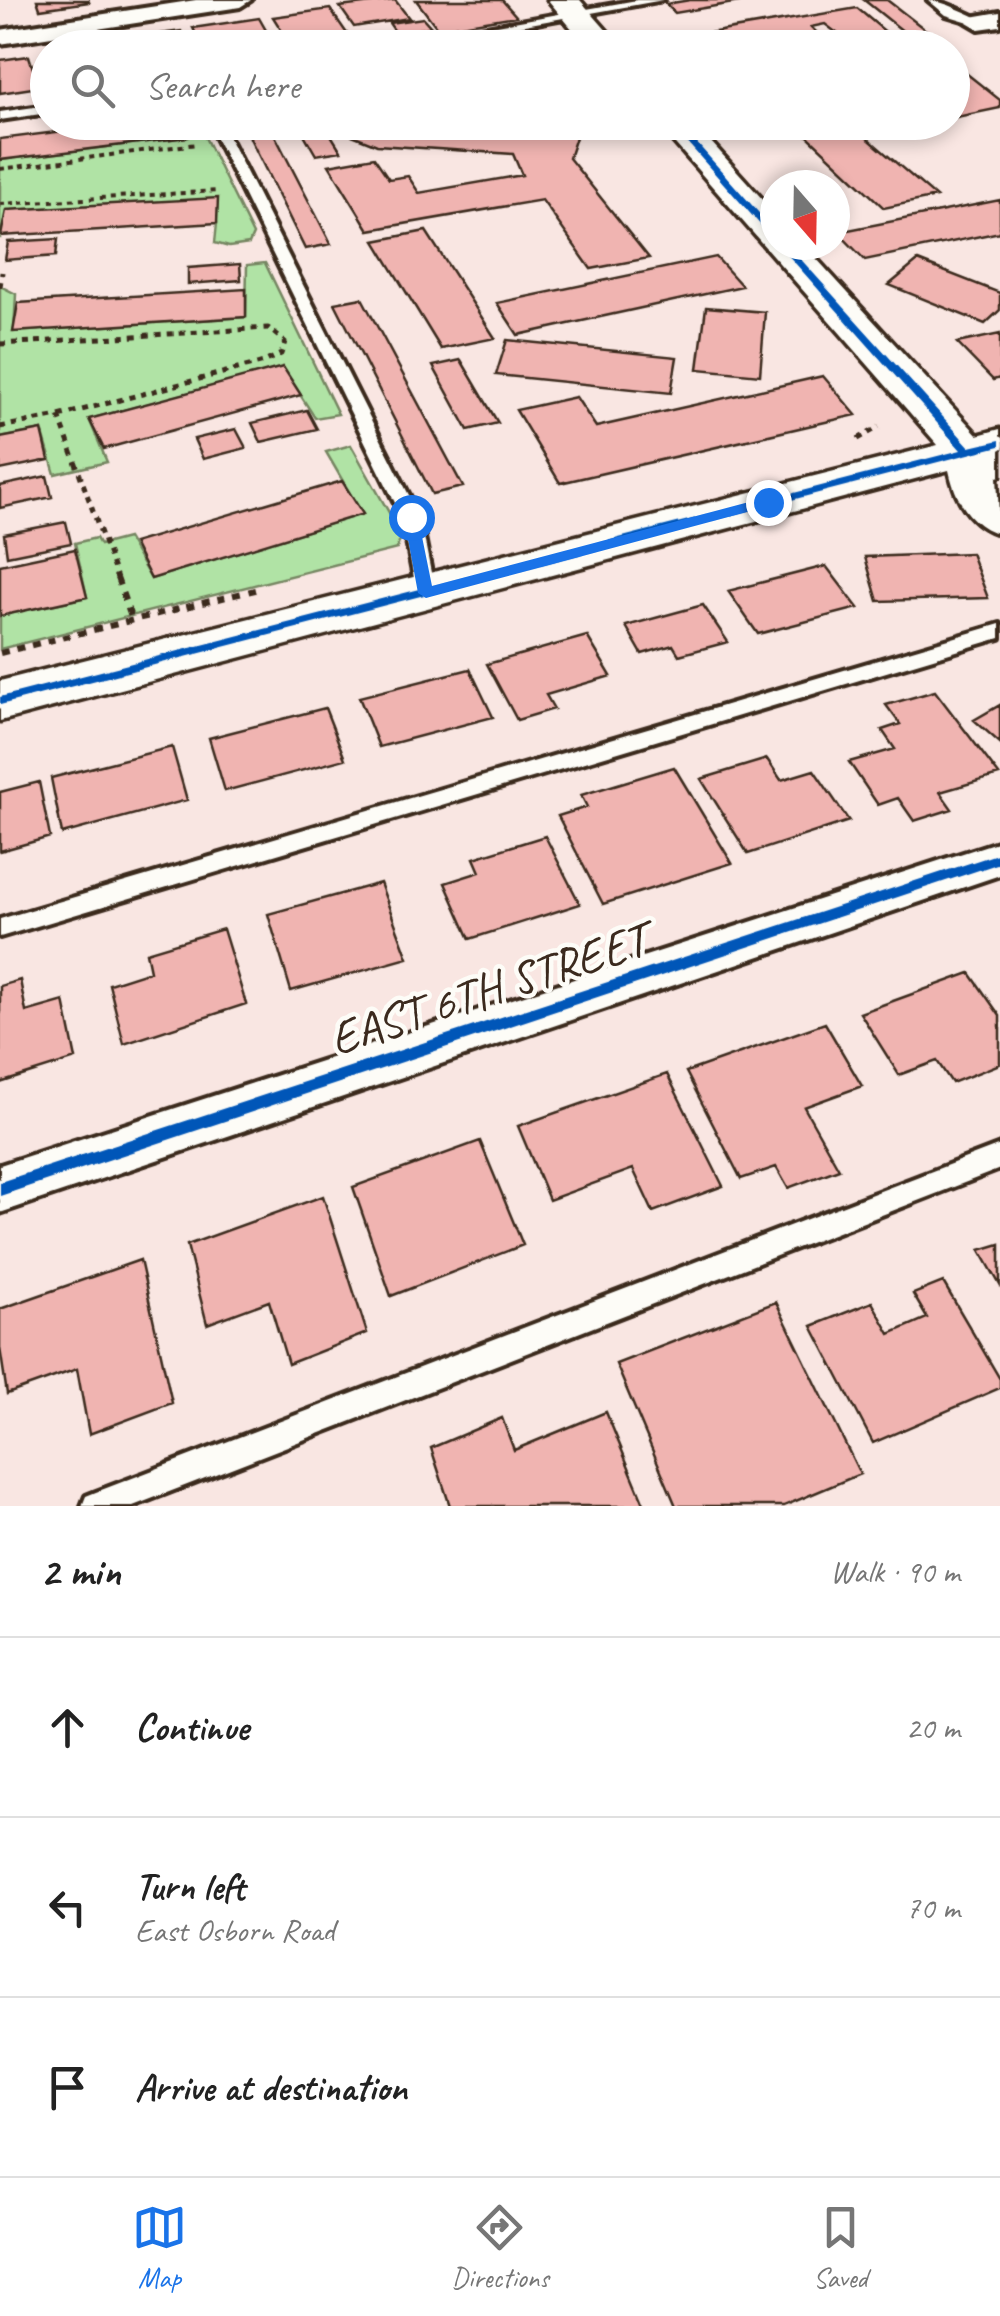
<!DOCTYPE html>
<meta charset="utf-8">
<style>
:root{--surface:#fff;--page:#f6f6f6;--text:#222;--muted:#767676;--line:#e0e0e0;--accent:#1a73e8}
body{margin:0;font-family:Caveat,sans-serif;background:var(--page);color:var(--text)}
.compass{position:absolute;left:760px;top:170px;width:90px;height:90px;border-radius:50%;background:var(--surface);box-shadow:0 5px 15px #0003;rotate:160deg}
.stop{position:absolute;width:30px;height:30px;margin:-22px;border:8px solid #1a73e8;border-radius:50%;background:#fff}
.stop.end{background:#1a73e8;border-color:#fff;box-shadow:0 2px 10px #0008}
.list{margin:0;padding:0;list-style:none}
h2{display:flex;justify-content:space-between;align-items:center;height:130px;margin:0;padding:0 40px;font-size:42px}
h2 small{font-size:32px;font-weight:400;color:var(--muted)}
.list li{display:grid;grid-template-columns:65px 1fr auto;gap:30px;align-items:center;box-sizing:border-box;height:180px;padding:0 40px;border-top:2px solid var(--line)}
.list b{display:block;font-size:38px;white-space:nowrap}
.list p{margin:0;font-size:32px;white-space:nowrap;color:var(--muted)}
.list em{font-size:32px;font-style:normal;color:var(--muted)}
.icon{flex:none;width:55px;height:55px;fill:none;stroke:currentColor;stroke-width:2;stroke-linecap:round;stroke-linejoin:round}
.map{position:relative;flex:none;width:1000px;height:1506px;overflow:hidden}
.search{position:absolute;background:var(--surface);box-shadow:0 5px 15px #0003;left:30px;right:30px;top:30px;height:110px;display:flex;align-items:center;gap:25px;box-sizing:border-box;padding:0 35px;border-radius:55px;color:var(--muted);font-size:38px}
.sheet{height:670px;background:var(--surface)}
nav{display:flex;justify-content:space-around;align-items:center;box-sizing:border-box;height:140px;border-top:2px solid var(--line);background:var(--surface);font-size:28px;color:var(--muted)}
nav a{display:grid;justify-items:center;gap:5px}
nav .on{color:var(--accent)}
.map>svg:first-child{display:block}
</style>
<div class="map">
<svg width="1000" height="1506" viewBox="0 0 1000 1506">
<rect width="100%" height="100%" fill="#f9e6e2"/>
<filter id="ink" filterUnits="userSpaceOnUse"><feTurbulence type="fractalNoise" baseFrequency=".01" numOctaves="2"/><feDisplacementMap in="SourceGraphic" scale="20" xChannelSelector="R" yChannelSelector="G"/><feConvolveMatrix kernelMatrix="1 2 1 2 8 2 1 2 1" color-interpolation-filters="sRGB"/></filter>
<g filter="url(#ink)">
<path fill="#b0e3a5" stroke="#768662" stroke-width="2.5" d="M184 123H198L253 235 249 244 229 247 215 243 217 223 7 210 0 239V160L187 137Z
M265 263 338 414 315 418 283 368 89 419 107 462 55 474 42 430 0 438V286L16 294 14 332 246 317 247 265Z
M351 445 401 534 397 549 0 649V616L87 597 75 543 96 538 100 545 127 538 151 579 362 514 326 452Z"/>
<path fill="#f0b4b1" stroke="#3b2a1e" stroke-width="2.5" d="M37 0H88L89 2 40 9Z
M395 0 409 18 354 27 340 7Z
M416 0H502L516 16 438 29Z
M690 0H751L675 13 666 4Z
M864 0H887L949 48H924Z
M857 8 888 34 887 48H834L846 40 825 24 811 27 821 37 762 48H655L650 43Z
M330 9 348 35 290 44 273 17Z
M259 18 272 41 203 48 193 28Z
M423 18 431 27 396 33 389 23Z
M181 31 190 48H119L116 40Z
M485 34 493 43 468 48H402Z
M29 56 39 87 0 93V60Z
M952 62 1000 100V108L952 118Z
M136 122H184L188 137 0 160V139Z
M242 122H268L331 244 305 249Z
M297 122H323L341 151 316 155Z
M336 122H411L521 130 524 122H581L569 158 649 258 591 269 542 200 369 230 329 165 374 157 389 179 408 176 419 193 522 175 513 154 377 145 342 131Z
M793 122H930L865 136 936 197 884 208Z
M218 198 217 223 1 236 6 210Z
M1000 200V232L865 260 838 232Z
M426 231 495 338 441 349 375 241Z
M58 239 56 256 5 260 8 242Z
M716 257 742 286 518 335 497 303Z
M918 261 1000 293V310L985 324 889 285Z
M240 264 241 280 188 284V268Z
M246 289V317L13 332 18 303Z
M362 298 463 487 432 494 335 303Z
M706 307 765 312 760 375 698 369Z
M1000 334V378L993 380 957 343Z
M507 340 677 357 671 393 496 375Z
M461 360 498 423 468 430 433 366Z
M283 367 301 395 104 449 89 419Z
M823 376 856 415 560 483 516 410 576 397 596 427Z
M307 410 317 429 261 442 252 423Z
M236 429 246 448 203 459 194 439Z
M42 430 49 460 0 470V438Z
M47 476 52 497 0 508V486Z
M342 481 363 514 151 579 133 543Z
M66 522 71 543 7 556 4 534Z
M75 549 87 597 0 616V565Z
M971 553 988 598 878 601 865 557Z
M826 566 858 608 758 634 728 591Z
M703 605 728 642 679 655 673 645 642 654 626 626Z
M587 636 611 676 546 695 554 709 517 720 487 664Z
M470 669 493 717 379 747 359 697Z
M935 691 999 775 940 792 952 809 914 821 898 798 878 805 849 762 895 749 882 730 900 724 886 705Z
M1000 705V743L974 720Z
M325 708 345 759 225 791 209 738Z
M172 747 187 800 62 834 51 778Z
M767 759 781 780 814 770 849 821 748 854 701 779Z
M674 767 732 863 603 904 558 816 587 807 581 795Z
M39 782 50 837 0 851V792Z
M545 836 580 904 470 939 445 883 480 872 474 858Z
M380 883 408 958 291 991 268 914Z
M223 929 246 1004 124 1044 109 984 150 971 146 952Z
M970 973 1000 1016V1064L952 1083 937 1061 899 1075 860 1013Z
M20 980 26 1012 64 1001 76 1059 0 1083V986Z
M825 1023 862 1086 804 1107 839 1169 788 1188 776 1167 741 1179 686 1072Z
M667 1074 723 1186 653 1212 633 1169 549 1200 518 1126Z
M480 1141 523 1245 391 1296 353 1187Z
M323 1196 367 1333 288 1364 269 1301 207 1324 187 1245Z
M1000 1244V1285L980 1250Z
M140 1260 172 1403 89 1434 77 1369 7 1394 0 1348V1309Z
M943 1282 1000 1379V1388L873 1443 812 1326 872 1302 890 1334 927 1318 913 1294Z
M776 1302 860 1474 784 1506H676L616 1364Z
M606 1412 645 1506H450L431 1448 502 1418 514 1450Z"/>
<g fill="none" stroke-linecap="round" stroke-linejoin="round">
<defs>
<path id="service" d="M637 0H663L398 48H368Z
M928 0C941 0 973 15 985 22L979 25 946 15Z
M48 105V113L0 120V112Z
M208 122H221L420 517 435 593 432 597H420L417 593 402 517Z
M1000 624V638L0 937V919Z
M1000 1145V1169L133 1506H82L86 1496 96 1492Z"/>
<path id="minor" d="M196 0H251L240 7 0 44V30Z
M1000 12V26L979 29 967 22 971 17Z
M1000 841V875L0 1213V1165Z"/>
<path id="secondary" d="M548 0H580L622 48H588Z
M656 122H693L775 213V245H804L978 435 1000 429V476L997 477 1000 534C970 526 955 499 949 470L0 721V681L938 445Z"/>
</defs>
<use href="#service" stroke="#3b2a1e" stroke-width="8"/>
<use href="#minor" stroke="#3b2a1e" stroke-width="8"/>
<use href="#secondary" stroke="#3b2a1e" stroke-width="7"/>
<path stroke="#3b2a1e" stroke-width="4" stroke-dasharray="5 5" stroke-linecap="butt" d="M0 169 197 144
M0 204 218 191"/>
<path stroke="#3b2a1e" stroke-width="5" stroke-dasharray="6 6" stroke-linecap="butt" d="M0 287 2 272
M0 344 268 328 285 342 281 354 264 362 59 416
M0 427 59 416 118 581
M858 439 879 427"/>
<path stroke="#3b2a1e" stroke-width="6" stroke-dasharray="8 8" stroke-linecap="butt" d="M117 578 132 620
M0 653 255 590"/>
<use href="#service" fill="#fdfcf7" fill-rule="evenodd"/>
<use href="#minor" fill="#fdfcf7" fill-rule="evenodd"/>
<use href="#secondary" fill="#fdfcf7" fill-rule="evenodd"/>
<defs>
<path id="cycleway" d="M669 122H678L775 231V239L772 238Z
M779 245H788L970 447 1000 440V446L0 705V697L961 450Z
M1000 853V863L0 1196V1182Z"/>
</defs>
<use href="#cycleway" stroke="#fdfcf7" stroke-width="7"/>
<use href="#cycleway" fill="#0057b8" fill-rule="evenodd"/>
</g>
</g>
<path fill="#1a73e8" d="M768 497 775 502 773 505 426 598 418 593 404 517 411 512 418 517 432 586Z"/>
<g text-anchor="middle" stroke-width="9" stroke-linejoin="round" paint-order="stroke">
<g font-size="48" fill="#3b2a1e" stroke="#fdfcf7">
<text transform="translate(488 988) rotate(-18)" y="17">EAST 6TH STREET</text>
</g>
</g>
</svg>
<svg class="compass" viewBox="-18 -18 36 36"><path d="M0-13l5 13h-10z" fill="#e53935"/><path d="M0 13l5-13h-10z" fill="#767676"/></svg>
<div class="stop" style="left:411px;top:517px"></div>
<div class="stop end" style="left:768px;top:502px"></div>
<div class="search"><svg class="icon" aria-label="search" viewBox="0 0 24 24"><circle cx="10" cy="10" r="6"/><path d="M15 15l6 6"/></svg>Search here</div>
</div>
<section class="sheet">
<h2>2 min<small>Walk · 90 m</small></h2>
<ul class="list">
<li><svg class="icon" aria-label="ahead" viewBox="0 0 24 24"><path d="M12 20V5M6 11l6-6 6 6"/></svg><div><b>Continue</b></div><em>20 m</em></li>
<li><svg class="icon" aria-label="left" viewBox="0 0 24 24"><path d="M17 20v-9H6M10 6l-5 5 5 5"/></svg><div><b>Turn left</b><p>East Osborn Road</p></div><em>70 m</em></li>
<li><svg class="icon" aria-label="arrive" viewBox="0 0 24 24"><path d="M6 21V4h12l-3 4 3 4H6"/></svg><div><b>Arrive at destination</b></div></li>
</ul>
</section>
<nav>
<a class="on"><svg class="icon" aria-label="map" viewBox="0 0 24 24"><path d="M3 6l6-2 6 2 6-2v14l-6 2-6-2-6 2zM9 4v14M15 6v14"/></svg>Map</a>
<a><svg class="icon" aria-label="directions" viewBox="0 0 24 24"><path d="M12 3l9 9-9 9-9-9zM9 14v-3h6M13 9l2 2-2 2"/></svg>Directions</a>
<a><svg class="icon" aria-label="saved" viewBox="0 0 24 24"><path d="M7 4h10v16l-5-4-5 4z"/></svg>Saved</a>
</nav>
